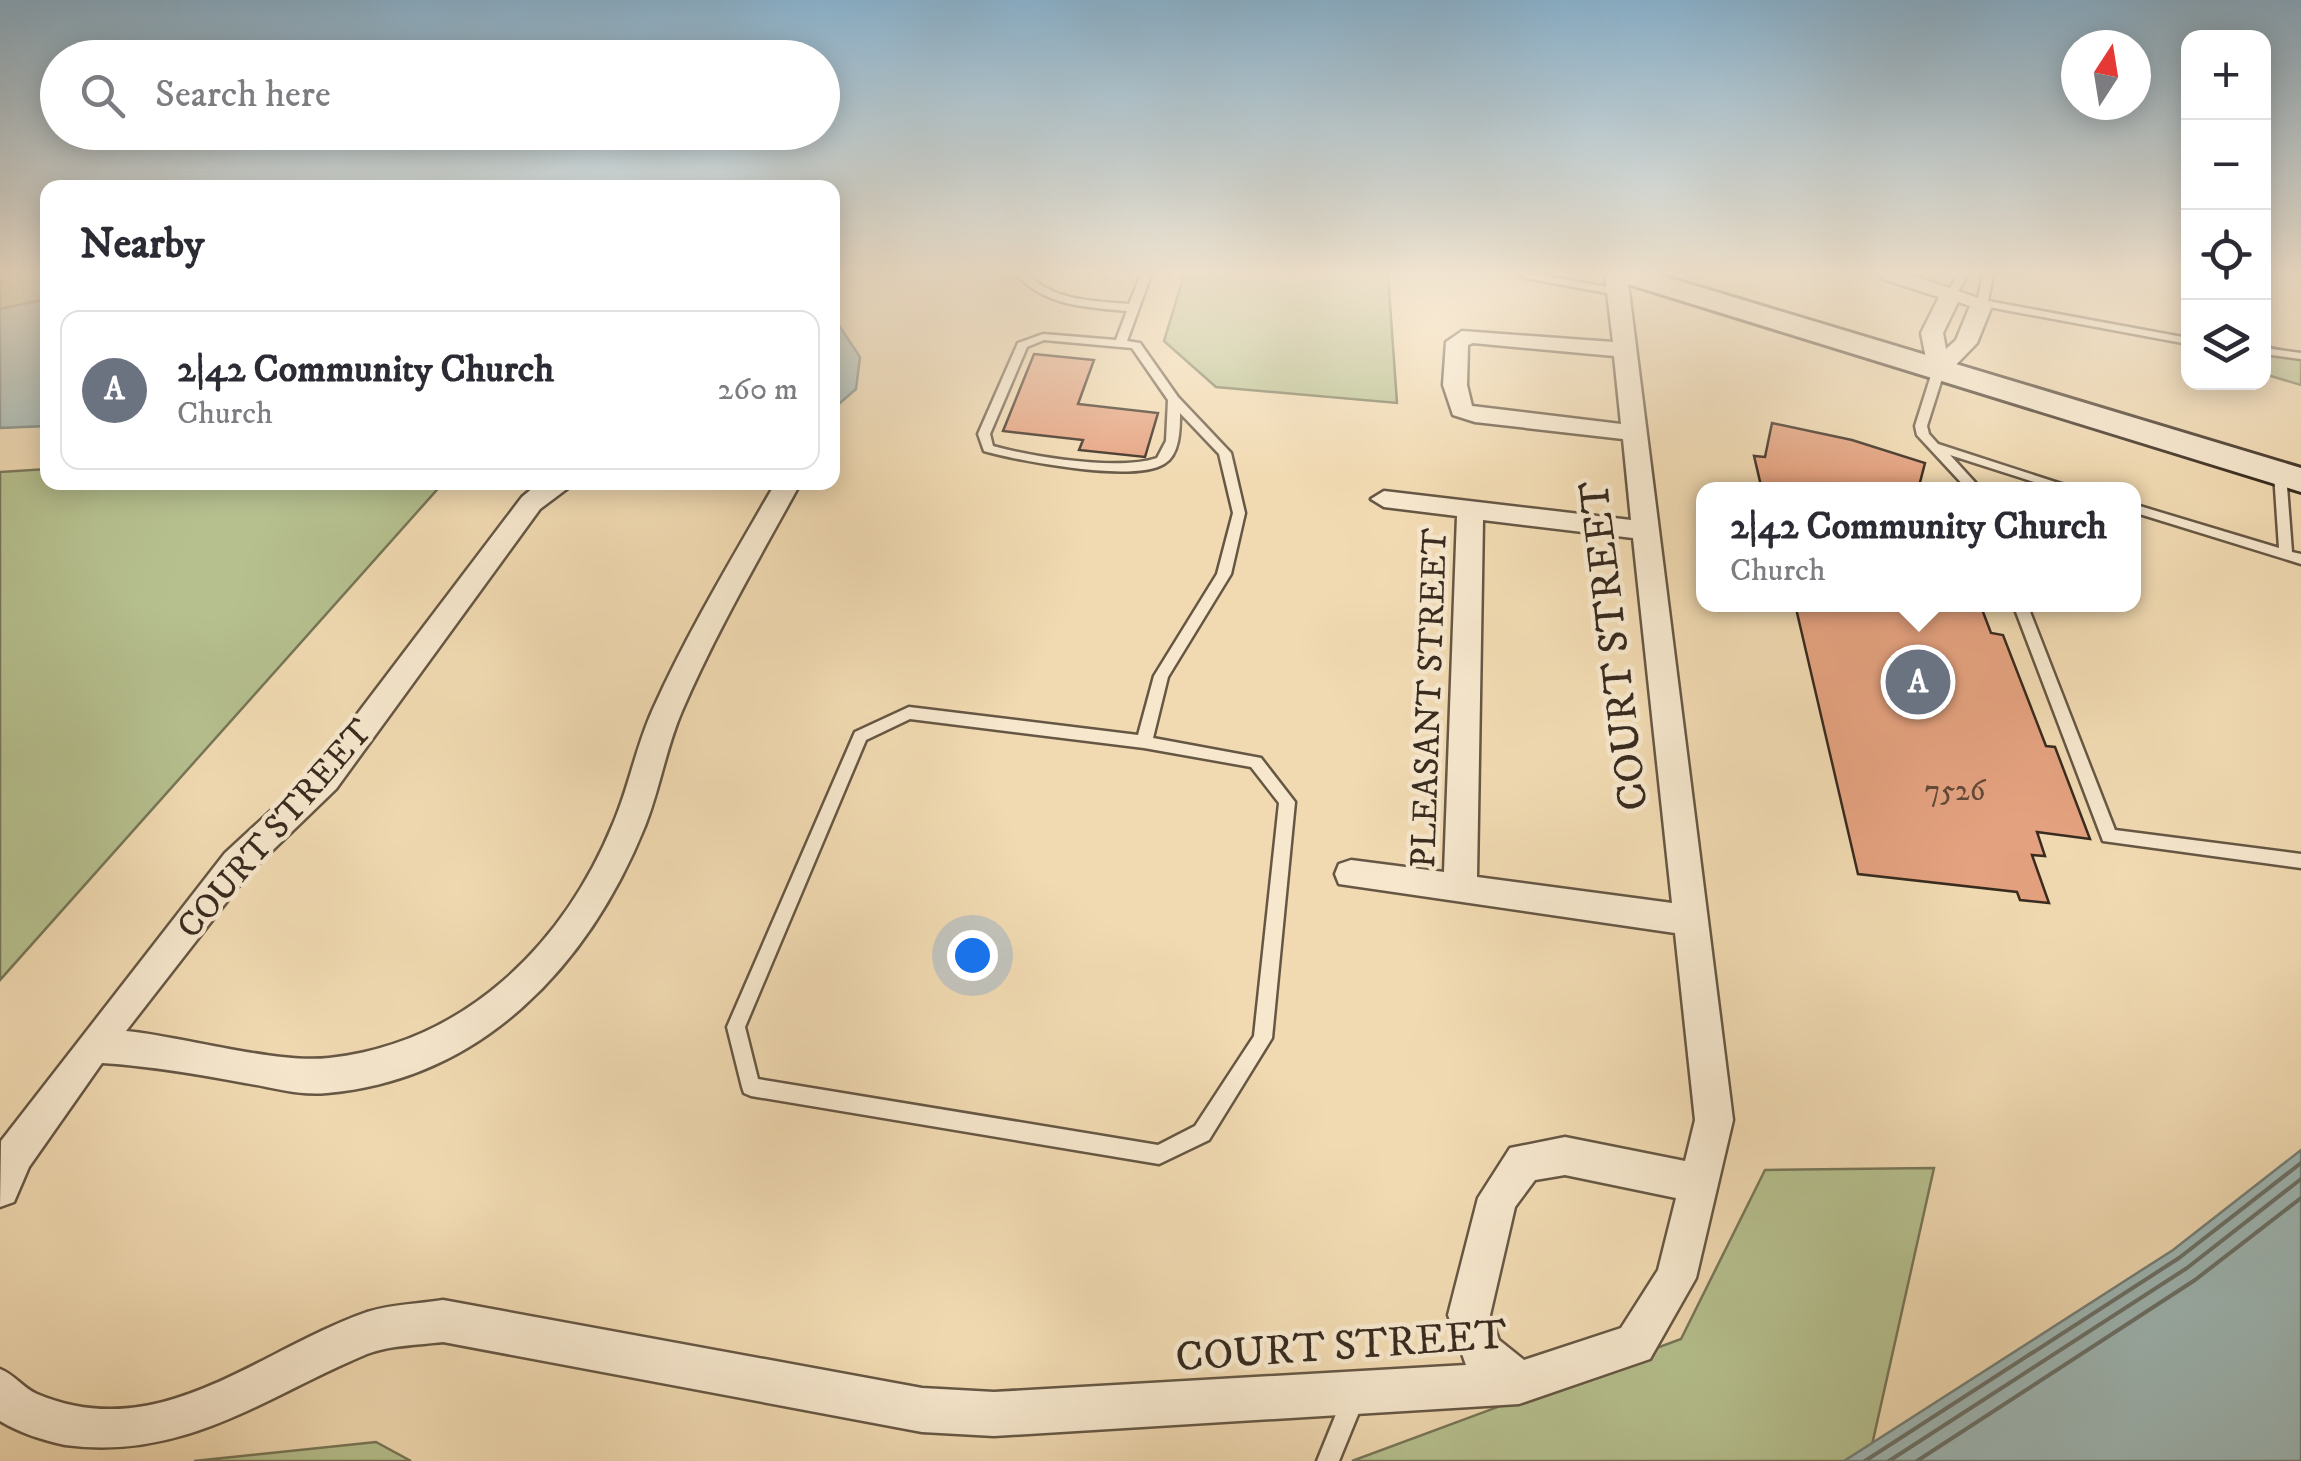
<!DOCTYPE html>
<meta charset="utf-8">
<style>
:root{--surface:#fff;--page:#f2f2f3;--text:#2b2b33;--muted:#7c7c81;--line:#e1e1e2;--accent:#8f2418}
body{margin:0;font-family:"IM FELL DW Pica",serif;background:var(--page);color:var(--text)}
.controls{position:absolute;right:30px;top:30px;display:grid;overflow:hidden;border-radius:20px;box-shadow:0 5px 25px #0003}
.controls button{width:90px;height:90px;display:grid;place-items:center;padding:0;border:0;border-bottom:2px solid var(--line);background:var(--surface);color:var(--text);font:50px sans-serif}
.compass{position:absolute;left:2061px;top:30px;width:90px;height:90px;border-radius:50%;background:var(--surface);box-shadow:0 5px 25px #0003;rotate:12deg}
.you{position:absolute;left:972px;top:955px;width:35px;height:35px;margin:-25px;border:8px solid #fff;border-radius:50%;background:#1a73e8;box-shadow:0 0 0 15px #1a73e833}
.badge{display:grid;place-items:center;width:65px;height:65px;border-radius:50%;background:var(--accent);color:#fff;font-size:32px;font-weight:700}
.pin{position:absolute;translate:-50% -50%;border:5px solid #fff;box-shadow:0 2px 10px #0006}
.popup{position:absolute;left:1696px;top:482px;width:445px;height:130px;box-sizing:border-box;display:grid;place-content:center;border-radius:20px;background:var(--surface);filter:drop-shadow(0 2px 8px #0005);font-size:32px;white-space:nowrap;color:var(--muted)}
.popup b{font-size:38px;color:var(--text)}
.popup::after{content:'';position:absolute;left:50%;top:100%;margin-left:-20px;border:20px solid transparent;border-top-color:var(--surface)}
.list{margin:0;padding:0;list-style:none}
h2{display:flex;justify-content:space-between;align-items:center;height:130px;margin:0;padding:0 40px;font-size:42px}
h2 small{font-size:32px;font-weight:400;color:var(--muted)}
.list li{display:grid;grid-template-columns:65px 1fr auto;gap:30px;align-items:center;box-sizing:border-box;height:160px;margin:0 20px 20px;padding:0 20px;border:2px solid var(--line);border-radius:20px}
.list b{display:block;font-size:38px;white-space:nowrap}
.list p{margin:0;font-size:32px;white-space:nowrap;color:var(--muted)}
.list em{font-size:32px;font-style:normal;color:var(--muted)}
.icon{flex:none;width:55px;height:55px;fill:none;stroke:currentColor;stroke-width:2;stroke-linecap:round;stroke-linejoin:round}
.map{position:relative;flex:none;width:2301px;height:1461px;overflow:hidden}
.search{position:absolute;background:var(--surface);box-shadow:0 5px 25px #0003;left:40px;top:40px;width:800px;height:110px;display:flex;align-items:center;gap:25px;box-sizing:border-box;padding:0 35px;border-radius:55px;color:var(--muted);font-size:38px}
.panel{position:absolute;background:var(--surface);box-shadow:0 5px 25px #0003;left:40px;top:180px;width:800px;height:310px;border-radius:20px}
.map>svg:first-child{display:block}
</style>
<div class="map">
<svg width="2301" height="1461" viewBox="0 0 2301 1461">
<rect width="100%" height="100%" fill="#f1dab2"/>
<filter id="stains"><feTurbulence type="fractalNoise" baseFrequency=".002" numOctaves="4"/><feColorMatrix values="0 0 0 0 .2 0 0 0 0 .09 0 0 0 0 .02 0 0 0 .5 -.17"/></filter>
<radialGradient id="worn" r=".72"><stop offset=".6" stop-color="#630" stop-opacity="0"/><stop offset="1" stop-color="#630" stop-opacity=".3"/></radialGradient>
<path fill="#b6c08f" stroke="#777657" stroke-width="2.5" d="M0 275H47V299L0 309Z
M1184 275H1388L1397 403 1216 387 1164 341Z
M2264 345 2301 354V385L2264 374Z
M47 469 48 482 443 483 0 980V472Z
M1934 1168 1872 1445 1844 1461H1352L1681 1339 1765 1170Z
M376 1442 411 1461H194Z"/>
<path fill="#9eb8b6" stroke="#75807a" stroke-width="2.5" d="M47 299V426L0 428V309Z
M832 315 860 357 856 389 833 409Z
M2301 1150V1461H1844L2173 1250Z"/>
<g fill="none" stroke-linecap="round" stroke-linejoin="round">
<path stroke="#6b726a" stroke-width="4" d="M1865 1461 2179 1258 2301 1163
M1889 1461 2187 1268 2301 1179
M1917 1461 2195 1280 2301 1198"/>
</g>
<path fill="#e5a280" stroke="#382b1f" stroke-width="2.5" d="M1034 354 1094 360 1078 404 1158 413 1145 457 1079 450 1083 440 1003 431Z
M1772 423 1852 440 1925 463 1918 490H1762L1754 456 1765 457Z
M1795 604H1980L1991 633 2003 635 2046 746 2055 747 2090 839 2037 832 2045 856 2032 855 2049 903 2020 900 2017 892 1858 874Z"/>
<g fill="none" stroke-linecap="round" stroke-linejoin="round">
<defs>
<path id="lane" d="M1017 275H1028C1055 301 1093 301 1129 304L1141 275H1151L1127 341 1140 343 1178 397 1231 453 1245 513 1231 574 1168 677 1153 738 1261 758 1295 802 1272 1038 1209 1140 1159 1164 751 1096 744 1093 742 1087 727 1027 855 732 909 707 1138 735 1154 676 1217 574 1233 513 1219 454 1180 413C1180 429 1180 455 1164 464 1133 483 1019 461 984 451L978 434 1018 343 1043 334 1116 340 1127 311C1087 307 1045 306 1017 275ZM1044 340 1132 348 1168 400 1166 441 1157 458C1118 471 1033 457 993 446L990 434 1027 347ZM910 719 1144 748 1251 767 1279 803 1254 1036 1195 1126 1158 1145 758 1079 745 1027 866 740Z
M1520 275H1541L1618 289 1623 292 1618 295 1525 278Z
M1958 275H1968L1955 296H1947L1946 294Z
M1983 275H1993L1988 301 2188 338V344L1978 305 1977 303Z
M2264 348 2301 353V359L2264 354Z
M1939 366 1945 369 1927 426 1929 434 1938 444 2080 490H2059L1950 455 1982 490H1968L1917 435 1915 426 1933 369Z
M2280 469 2286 473 2292 552 2301 554V564L2133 512V504L2279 548 2274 473Z
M2013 604H2027L2115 830 2301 854V868L2103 841Z
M1355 1384 1363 1387 1366 1395 1339 1461H1317L1347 1387Z"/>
<path id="street" d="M1605 275H1627L1733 1120 1696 1278 1650 1359 1519 1404 994 1436 922 1432 443 1342C418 1345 391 1345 367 1354 264 1397 185 1461 65 1445 42 1440 20 1433 0 1421V1369C15 1375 23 1388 37 1394 160 1446 258 1350 367 1312 392 1304 418 1304 443 1300L922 1388 994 1392 1466 1365 1448 1315 1478 1198 1510 1148 1565 1137 1685 1161 1695 1120 1675 933 1339 884 1335 874 1339 864 1351 860 1444 872 1457 516 1384 507 1371 499 1384 491 1631 520 1623 439 1475 422 1453 415 1443 385 1446 342 1462 331 1613 342ZM1473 343 1614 356 1621 424 1472 406 1467 385 1468 345ZM1483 520 1633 538 1672 903 1477 877ZM1565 1175 1676 1198 1658 1270 1621 1328 1524 1360 1499 1340 1490 1315 1515 1207 1535 1180Z
M1880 275H1911L1993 303 1977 343 1947 374H1931L1928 369 1921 333 1939 297 1883 279ZM1958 302 1970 306 1956 340 1946 349 1943 333Z
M540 482H576L540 509 336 789 249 873 126 1031C185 1037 276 1064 329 1058 464 1043 563 946 613 824 629 787 636 746 653 709 688 631 733 557 776 482H801C760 557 716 632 682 711 666 748 660 788 645 826 589 965 483 1079 327 1093 299 1096 271 1087 245 1083 197 1074 150 1066 102 1063L29 1167 14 1202 0 1207 1 1141 225 853 314 771 522 497Z"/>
<path id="secondary" d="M1614 275H1660L2301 468V492L1618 281Z"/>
</defs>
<use href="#lane" stroke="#665744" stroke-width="5"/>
<use href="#street" stroke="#665744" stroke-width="5"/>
<use href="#secondary" stroke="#382b1f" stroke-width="6"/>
<use href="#lane" fill="#f6e7cd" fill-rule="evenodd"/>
<use href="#street" fill="#f6e7cd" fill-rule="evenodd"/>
<use href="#secondary" fill="#f6e7cd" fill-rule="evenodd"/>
</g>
<linearGradient id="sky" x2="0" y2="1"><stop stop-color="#8ab6d4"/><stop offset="0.57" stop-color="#f9eedc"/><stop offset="1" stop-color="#f9eedc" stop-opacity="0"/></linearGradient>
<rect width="2301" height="479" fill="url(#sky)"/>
<g text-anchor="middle" stroke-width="9" stroke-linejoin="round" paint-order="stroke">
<g font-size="30" fill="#634937">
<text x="1955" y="800">7526</text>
</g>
<g font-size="35" fill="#382b1f" stroke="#f6e7cd">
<text transform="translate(1428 698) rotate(-88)" y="12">PLEASANT STREET</text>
<text transform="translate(274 828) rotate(-49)" y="12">COURT STREET</text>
</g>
<g font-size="42" fill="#382b1f" stroke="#f6e7cd">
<text transform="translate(1612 646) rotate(-97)" y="15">COURT STREET</text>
<text transform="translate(1341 1344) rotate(-4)" y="15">COURT STREET</text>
</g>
</g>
<rect width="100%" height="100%" filter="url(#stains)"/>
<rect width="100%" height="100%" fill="url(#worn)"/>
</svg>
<div class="controls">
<button>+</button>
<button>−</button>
<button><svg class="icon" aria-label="locate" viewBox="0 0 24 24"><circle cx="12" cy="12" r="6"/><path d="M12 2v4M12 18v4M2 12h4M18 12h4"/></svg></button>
<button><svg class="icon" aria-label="layers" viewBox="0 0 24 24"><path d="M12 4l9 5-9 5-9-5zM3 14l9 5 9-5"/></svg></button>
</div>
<svg class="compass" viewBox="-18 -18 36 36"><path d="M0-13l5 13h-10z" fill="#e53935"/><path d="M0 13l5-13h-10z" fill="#7c7c81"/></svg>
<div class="you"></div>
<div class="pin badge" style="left:1918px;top:682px;background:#6b7280">A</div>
<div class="popup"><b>2|42 Community Church</b>Church</div>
<div class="search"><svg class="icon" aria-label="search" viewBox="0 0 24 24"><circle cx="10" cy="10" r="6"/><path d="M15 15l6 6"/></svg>Search here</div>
<section class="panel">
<h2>Nearby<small></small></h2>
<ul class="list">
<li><span class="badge" style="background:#6b7280">A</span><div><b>2|42 Community Church</b><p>Church</p></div><em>260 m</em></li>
</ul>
</section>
</div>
